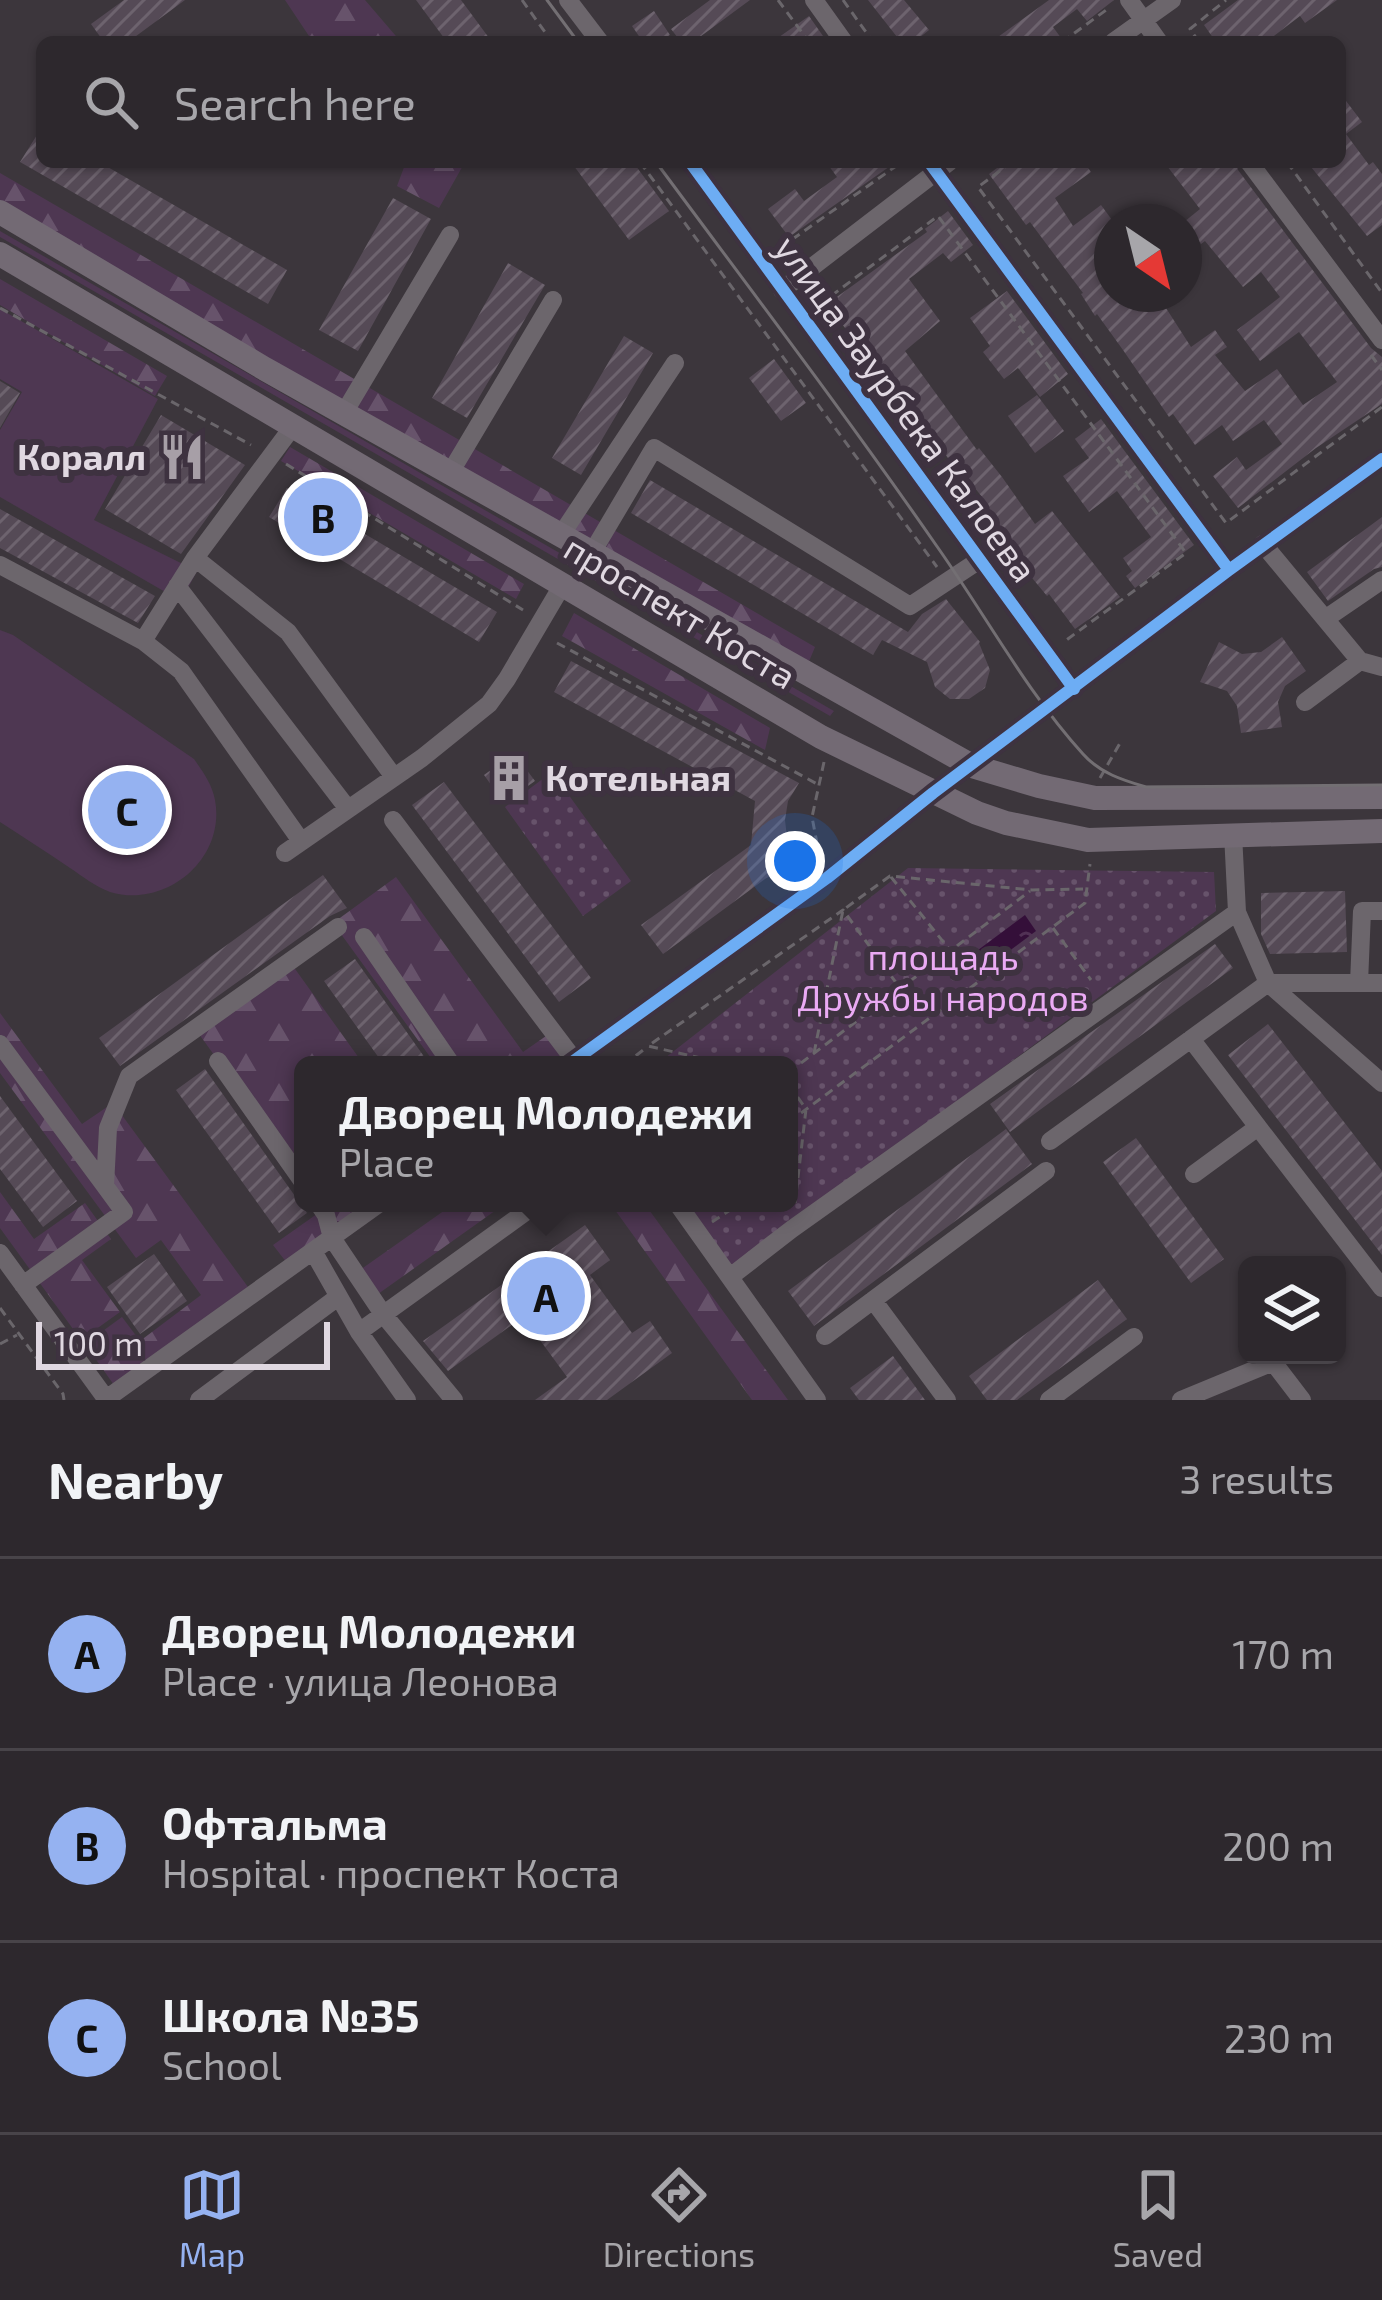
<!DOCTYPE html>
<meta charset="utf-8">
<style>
:root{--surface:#2d282d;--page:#393439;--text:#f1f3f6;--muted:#a7a6aa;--line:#484449;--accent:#95b2f1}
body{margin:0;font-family:"Exo 2",sans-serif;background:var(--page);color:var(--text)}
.controls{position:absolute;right:36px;bottom:36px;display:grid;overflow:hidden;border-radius:18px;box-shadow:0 3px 9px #0004}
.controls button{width:108px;height:108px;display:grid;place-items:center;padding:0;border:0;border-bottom:3px solid var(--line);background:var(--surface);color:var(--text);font:60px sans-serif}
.compass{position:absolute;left:1094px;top:204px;width:108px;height:108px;border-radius:50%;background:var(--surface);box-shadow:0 3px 9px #0004;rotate:145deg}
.scale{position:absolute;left:36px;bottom:30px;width:294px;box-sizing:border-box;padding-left:12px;border:6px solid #e0d8e1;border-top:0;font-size:33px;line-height:42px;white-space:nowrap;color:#e0d8e1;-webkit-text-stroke:9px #3e3240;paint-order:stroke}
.you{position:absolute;left:795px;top:861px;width:42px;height:42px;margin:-30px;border:9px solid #fff;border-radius:50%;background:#1a73e8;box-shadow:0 0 0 18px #1a73e833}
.badge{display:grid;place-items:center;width:78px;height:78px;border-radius:50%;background:var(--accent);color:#111;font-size:39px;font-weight:700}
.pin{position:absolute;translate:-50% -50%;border:6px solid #fff;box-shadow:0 3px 12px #0006}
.popup{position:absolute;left:294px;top:1056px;width:504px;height:156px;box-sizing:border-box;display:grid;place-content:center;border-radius:18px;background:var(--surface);filter:drop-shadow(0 3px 9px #0005);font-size:39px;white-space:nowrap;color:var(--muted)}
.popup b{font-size:45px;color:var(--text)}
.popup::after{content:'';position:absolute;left:50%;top:100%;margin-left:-24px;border:24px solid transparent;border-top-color:var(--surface)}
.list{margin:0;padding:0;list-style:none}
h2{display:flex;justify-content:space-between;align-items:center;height:156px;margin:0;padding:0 48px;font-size:51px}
h2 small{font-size:39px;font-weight:400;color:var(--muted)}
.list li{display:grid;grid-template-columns:78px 1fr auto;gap:36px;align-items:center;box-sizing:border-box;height:192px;padding:0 48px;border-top:3px solid var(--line)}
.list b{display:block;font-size:45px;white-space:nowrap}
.list p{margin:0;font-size:39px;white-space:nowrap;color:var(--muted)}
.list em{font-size:39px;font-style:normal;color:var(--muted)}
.icon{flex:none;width:66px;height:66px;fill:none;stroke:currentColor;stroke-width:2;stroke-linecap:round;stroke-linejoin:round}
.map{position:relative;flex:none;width:1382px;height:1400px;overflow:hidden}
.search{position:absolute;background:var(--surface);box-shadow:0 3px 9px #0004;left:36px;right:36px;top:36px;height:132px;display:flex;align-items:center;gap:30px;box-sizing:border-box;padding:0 42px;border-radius:18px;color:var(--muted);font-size:45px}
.sheet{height:732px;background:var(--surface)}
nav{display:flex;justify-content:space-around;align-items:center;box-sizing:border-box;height:168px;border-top:3px solid var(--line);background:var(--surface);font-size:33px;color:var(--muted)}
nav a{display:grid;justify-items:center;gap:6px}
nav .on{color:var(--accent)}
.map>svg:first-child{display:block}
</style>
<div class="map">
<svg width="1382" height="1400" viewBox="0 0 1382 1400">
<defs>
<pattern id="forest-firs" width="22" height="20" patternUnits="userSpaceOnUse" patternTransform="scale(3)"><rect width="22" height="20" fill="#4e3752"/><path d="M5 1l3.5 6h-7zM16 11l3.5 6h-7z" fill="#67536b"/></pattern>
<pattern id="park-dots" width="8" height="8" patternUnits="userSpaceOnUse" patternTransform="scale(3)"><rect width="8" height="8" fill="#4e3752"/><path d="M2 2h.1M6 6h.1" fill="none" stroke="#67536b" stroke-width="1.8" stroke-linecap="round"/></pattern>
<pattern id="water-ripples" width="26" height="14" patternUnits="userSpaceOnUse" patternTransform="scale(3)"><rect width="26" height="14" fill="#340f39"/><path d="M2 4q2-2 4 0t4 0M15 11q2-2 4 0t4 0" fill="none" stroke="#513155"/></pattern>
<pattern id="building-hatch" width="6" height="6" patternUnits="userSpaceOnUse" patternTransform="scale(3)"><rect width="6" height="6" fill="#554a56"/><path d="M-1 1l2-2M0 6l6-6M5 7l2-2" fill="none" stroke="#6d636e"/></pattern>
</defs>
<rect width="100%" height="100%" fill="#3c363c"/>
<path fill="#4e3752" d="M0 231 834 711 830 716 0 237Z
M0 309 158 399 94 520 197 571 181 601 0 497V430L22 392 0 379Z
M0 630 13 635 194 759C203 772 212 784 215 800 226 859 166 909 110 892 96 887 82 876 70 868 47 852 23 837 0 822Z"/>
<path fill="url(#forest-firs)" d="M285 0H365L401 42H313Z
M406 162H465L439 208 397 186Z
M0 173 815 647 805 671 0 207Z
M0 279 167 376 155 396 0 305Z
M290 447 524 584 516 599 281 461Z
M574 613 770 728 765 750 562 636Z
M396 877 523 1052 559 1027 578 1053 562 1065H436L333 923Z
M285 955 364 1065H303V1178L191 1023Z
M0 1013 82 1124 113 1103 248 1287 114 1385 85 1344 122 1317 140 1341 201 1295 161 1240 136 1258 0 1073Z
M0 1192 34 1239 85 1203 111 1239 82 1260 120 1312 81 1340 0 1228Z
M321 1203H370L287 1263 273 1245 324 1209Z
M455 1203H506L378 1294 360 1270Z
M610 1203H644L788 1400H752Z"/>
<path fill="url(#park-dots)" d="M552 772 631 881 583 916 505 807Z
M908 868 1214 872 1216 911 730 1268 683 1203H789V1065H656Z"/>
<path fill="url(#water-ripples)" d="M1025 915 1036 931 977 975 966 959Z"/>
<path fill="url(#building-hatch)" d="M124 0H185L128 42H104L91 24Z
M416 0H461L492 42H447Z
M710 0H750L693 42H681L671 29Z
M868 0H904L929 30 914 42H901Z
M1049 0H1114L1087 21 1077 9 1053 27 1064 42H991Z
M1238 0H1337L1305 23 1300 16 1266 42H1216L1204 25Z
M654 11 670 35 660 42H643L632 26Z
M809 16 823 36 814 42H772Z
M1340 93 1362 122 1346 134 1369 165 1373 162 1382 174V225L1367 236 1307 162H1340Z
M42 127V162H99L287 270 268 304 20 162Z
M571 162H633L669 211 629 240Z
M826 162H896L789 237 768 209 795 189 804 201 837 177Z
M1005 162H1084L1091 172 1055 198 1073 226 1101 205 1112 220V294H1157L1191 347 1215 330 1227 347 1215 355 1245 391 1277 369 1303 405 1337 382 1299 332 1260 361 1237 330 1280 297 1261 272 1243 287 1205 241 1201 244 1184 222 1200 209 1164 162H1236L1238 170 1371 348 1382 357V404L1316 448 1238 508 1213 476 1237 457 1246 470 1282 444 1264 420 1233 441 1222 425 1195 445 1173 414 1169 417 1123 350 1097 314 1095 316 1081 294 1083 293 1030 222 1026 225 989 174Z
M393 198 431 219 358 351 319 330Z
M948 211 973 245 951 262 943 253 909 279 940 321 905 351 977 450 979 448 1002 477 1035 524 1052 511 1120 597 1075 629 1049 594 1047 596 1023 567 975 502 982 497 955 463 953 465 914 411 916 410 882 368 880 369 854 333 851 336 827 304 927 232 925 229Z
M508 263 545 285 467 418 432 398Z
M1007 291 1068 374 1040 397 1018 368 1004 379 983 352 990 346 970 318Z
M624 336 653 353 581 475 552 458Z
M774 359 806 403 781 421 749 378Z
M0 381 20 393 0 428Z
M1037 395 1064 431 1035 453 1008 416Z
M161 415 245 465 181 554 105 509Z
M1101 419 1194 545 1135 588 1126 576 1132 571 1123 558 1151 537 1117 491 1089 512 1063 476 1089 458 1075 439Z
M650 480 908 632 922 614 946 599 980 642 979 643 990 670 985 688 969 699H950L935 687 927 662 882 640 873 655 631 513Z
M287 488 497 612 479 642 269 517Z
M0 509 155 596 138 623 0 548Z
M1382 517V567L1374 569 1328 601 1307 572Z
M1282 637 1306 671 1285 686 1278 702 1282 727 1241 733 1237 706 1227 691 1200 682 1219 642 1242 654 1261 652Z
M571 661 799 783 788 801 785 820 788 846 797 861 765 879 663 954 641 925 751 845 755 801 554 692Z
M514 753 535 781 504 803 484 775Z
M444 782 591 978 559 1002 412 805Z
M323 875 347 908 330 916 120 1066 99 1038Z
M1345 891 1347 952 1270 954 1261 934V893Z
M1215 944 1233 968 1010 1132 990 1104Z
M355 959 430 1065H384L324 981Z
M1268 1024 1382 1171V1255L1228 1055Z
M205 1069 307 1213 279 1233 176 1090Z
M0 1096 77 1201 43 1227 0 1169Z
M1006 1129 1032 1164 814 1326 788 1291Z
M1136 1138 1224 1259 1191 1283 1103 1162Z
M585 1225 610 1260 590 1275 632 1333 650 1321 672 1353 607 1400H535L567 1377 523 1317 448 1371 423 1341Z
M154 1254 187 1301 140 1334 107 1287Z
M1098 1280 1127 1319 1017 1400H987L969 1376Z
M893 1356 925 1400H859L850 1388Z"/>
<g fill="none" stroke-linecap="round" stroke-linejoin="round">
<path stroke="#6a666b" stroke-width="3" stroke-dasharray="9 6" stroke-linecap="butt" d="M522 0 552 42
M778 0 809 42
M843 0 873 42
M1062 42 1109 8
M1199 42 1190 29 1226 0
M640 162 937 567
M1012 162 978 187 1226 523 1382 407
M1287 162 1382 293
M780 248 899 164 897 162
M819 305 938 216 1186 553 1065 641
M0 308 251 445
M1371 355 1382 370
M286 464 523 610
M557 643 819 785
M1100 778 1120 743
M820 859 812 817 824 762
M891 877 949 949
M1053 928 1091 980
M814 1053 843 910 890 876 1032 890 1083 889
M624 1065 647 1047
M731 1065 648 1046 843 910 900 988
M789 1072 1030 891
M789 1085 806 1109 795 1203
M789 1122 1085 903 1090 864
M789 1171 798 1166
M712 1222 741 1203
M0 1308 63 1394 64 1400
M0 1344 17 1335"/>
<path stroke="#6c666c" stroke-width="18" d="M568 0 600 42
M814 0 844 42
M1129 0 1159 42
M1113 42 1172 0
M690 162 1074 689
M929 162 1229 570
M1249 162 1382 340
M782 290 949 162
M344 413 450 235
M450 473 553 300
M561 535 675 363
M1263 544 1360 661 1382 667
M593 551 654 448 910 606 978 561
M195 558 288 632 394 777
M0 565 143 641 181 671 301 841
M177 586 348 809
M1325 619 1382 580
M143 641 195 558 294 425
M1305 702 1360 661
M393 820 578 1065
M285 853 422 758 489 704 507 679 563 584
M1237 912 1268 983 1382 1083
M364 937 452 1065
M1359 983 1362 911H1382
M0 1044 105 1186
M218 1061 303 1182
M568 1065 827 878 933 793 1229 570 1382 459
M1258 1127 1382 1288
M1050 1141 1191 1039
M1194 1174 1258 1127 1191 1039 1268 983H1382
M318 1203 326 1215 332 1238 383 1314 454 1400
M677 1203 817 1400
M313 1251 359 1332 407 1400
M0 1253 107 1400
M730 1277 792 1229 1237 912 1233 834
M23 1285 124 1212 105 1186 108 1128 129 1076 338 927
M873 1300 947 1400
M359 1332 531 1208
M825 1336 1046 1171
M106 1399 380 1203
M199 1400 338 1297
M1049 1400 1134 1337
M1181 1400 1273 1362 1302 1400"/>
<path stroke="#736a74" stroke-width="24" d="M0 212 265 369 972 766 1039 786 1095 798 1382 797
M0 254 821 737 977 813 1006 823 1088 840 1382 831"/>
<path stroke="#736f73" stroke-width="3" d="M547 0 578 42
M656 162C750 289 846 415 936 545 985 614 1026 691 1083 754 1100 773 1122 780 1146 787L1382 785"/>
<defs>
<path id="cycleway" d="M690 162 1074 689
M929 162 1229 570
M568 1065 827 878 933 793 1229 570 1382 459"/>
</defs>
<use href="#cycleway" stroke="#3e3240" stroke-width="20"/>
<use href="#cycleway" stroke="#6dadf4" stroke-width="12"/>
</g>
<defs>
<symbol id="restaurant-bare" viewBox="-9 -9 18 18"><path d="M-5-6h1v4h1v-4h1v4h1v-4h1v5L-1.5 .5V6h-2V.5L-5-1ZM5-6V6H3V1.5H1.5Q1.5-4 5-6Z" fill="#a79fa7" stroke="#3e3240" stroke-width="2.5" paint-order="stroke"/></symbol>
<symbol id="building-bare" viewBox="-9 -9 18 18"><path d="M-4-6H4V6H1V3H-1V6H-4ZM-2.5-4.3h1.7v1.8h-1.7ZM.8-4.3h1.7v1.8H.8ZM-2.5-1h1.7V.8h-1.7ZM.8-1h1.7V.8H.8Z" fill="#a79fa7" stroke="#3e3240" stroke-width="2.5" paint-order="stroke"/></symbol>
</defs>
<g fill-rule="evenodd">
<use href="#restaurant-bare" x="149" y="424" width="66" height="66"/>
<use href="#building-bare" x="476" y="745" width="66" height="66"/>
</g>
<g text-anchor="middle" stroke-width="12" stroke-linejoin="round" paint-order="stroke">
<g font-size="36" fill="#e0d8e1" stroke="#3e3240">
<text transform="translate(906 409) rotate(54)" y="13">улица Заурбека Калоева</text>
<text transform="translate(680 612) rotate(31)" y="13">проспект Коста</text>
</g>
<g font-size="36" font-weight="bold" fill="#e0d8e1" stroke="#3e3240" text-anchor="end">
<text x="146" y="470">Коралл</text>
<text x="545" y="791" text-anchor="start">Котельная</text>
</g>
<g font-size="36" fill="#eaaaf4" stroke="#3e3240">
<text x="943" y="970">площадь<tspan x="943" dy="41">Дружбы народов</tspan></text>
</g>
</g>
</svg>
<div class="controls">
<button><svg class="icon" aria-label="layers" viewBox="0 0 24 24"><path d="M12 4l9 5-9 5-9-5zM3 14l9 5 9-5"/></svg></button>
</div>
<svg class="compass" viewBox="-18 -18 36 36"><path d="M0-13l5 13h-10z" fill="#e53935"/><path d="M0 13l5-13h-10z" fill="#a7a6aa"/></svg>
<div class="scale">100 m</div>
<div class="you"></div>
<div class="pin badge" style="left:546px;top:1296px">A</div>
<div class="popup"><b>Дворец Молодежи</b>Place</div>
<div class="pin badge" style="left:323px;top:517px">B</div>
<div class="pin badge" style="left:127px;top:810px">C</div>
<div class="search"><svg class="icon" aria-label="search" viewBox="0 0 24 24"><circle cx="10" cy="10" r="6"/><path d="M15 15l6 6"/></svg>Search here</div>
</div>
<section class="sheet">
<h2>Nearby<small>3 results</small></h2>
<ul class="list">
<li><span class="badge">A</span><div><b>Дворец Молодежи</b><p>Place · улица Леонова</p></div><em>170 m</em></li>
<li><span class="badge">B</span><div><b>Офтальма</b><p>Hospital · проспект Коста</p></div><em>200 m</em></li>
<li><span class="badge">C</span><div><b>Школа №35</b><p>School</p></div><em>230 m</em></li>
</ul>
</section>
<nav>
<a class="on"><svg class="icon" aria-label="map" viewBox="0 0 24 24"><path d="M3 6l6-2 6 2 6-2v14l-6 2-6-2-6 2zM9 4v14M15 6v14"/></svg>Map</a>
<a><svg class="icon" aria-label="directions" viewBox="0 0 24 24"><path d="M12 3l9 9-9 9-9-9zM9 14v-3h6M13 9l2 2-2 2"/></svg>Directions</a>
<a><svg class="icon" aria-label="saved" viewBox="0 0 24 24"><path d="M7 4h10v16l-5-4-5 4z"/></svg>Saved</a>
</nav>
